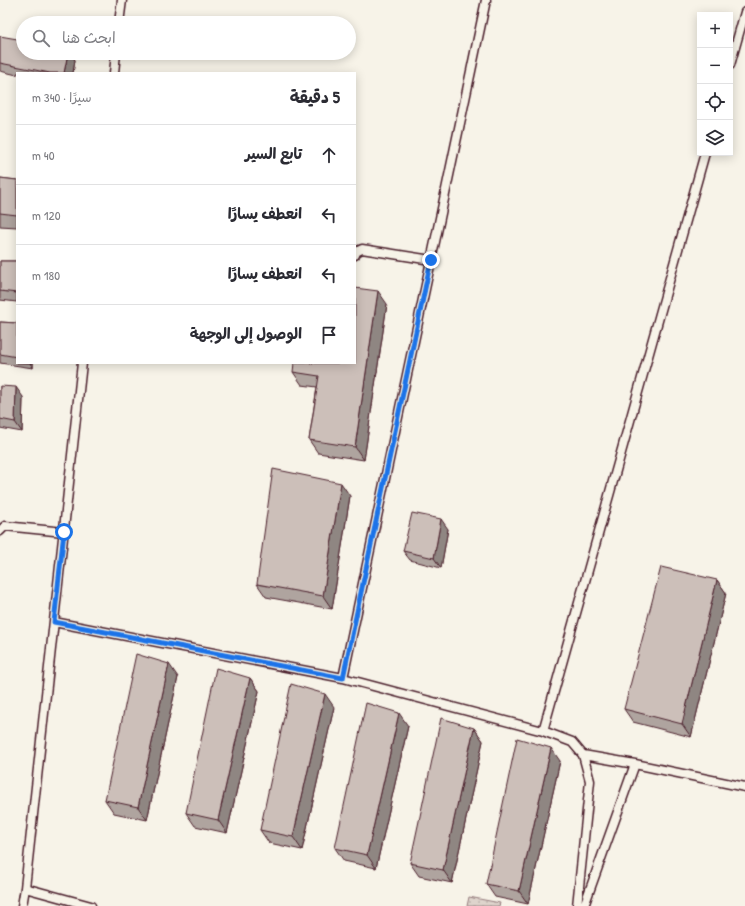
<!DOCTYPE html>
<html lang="ar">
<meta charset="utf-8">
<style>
:root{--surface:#fff;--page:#f7f7f7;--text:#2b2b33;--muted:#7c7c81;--line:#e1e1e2}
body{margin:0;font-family:"Patrick Hand","Playpen Sans Arabic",sans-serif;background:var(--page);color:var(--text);direction:rtl}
.controls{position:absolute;right:12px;top:12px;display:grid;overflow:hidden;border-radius:0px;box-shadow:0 2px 10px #0003}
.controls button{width:36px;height:36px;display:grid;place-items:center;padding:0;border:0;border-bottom:1px solid var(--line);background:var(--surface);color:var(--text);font:20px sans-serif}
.stop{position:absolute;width:12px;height:12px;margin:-9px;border:3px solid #1a73e8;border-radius:50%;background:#fff}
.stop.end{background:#1a73e8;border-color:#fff;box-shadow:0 1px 4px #0008}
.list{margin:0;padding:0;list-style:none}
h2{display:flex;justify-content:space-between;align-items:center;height:52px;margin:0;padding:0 16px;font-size:17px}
h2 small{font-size:13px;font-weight:400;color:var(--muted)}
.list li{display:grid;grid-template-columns:26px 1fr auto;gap:12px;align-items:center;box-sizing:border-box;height:60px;padding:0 16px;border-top:1px solid var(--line)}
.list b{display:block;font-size:15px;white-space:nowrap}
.list em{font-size:13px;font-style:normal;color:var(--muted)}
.icon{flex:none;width:22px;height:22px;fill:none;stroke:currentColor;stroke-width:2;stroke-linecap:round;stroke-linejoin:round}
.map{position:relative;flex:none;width:745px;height:906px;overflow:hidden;direction:ltr}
.search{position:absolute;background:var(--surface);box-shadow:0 2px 10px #0003;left:16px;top:16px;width:340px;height:44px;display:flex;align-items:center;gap:10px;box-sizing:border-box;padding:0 14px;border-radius:22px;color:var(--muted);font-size:15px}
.panel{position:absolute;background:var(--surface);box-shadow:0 2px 10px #0003;left:16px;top:72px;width:340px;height:292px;border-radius:0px;direction:rtl}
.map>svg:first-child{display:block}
</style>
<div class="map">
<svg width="745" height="906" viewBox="0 0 745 906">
<defs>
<pattern id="grass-dots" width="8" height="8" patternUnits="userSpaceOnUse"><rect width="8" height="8" fill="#ded4cc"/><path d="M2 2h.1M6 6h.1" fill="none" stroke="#c0b6af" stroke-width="1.8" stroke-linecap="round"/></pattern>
</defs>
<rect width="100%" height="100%" fill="#f7f3e8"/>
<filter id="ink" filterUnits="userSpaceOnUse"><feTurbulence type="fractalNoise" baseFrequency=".025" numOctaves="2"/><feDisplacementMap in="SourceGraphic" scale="8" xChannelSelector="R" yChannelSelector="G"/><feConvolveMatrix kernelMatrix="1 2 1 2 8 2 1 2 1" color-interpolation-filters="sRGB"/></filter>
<g filter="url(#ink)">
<path fill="url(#grass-dots)" stroke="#947a7c" d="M469 897 500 903 499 906H467Z"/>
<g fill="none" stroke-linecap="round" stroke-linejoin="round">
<defs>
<path id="lane" d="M119 23 122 0
M730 65 745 12
M114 73 116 53
M355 255 356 252 362 249 431 260
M0 531 5 526 64 532
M54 622 343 678 543 731 572 742 583 755 590 781 577 906
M343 678 486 0
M543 731 705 153
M583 755 635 764 745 787
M25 888 91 906
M22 906 25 888 82 363
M584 906 635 764"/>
</defs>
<use href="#lane" stroke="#4a1f2b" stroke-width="11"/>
<use href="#lane" stroke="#f7f3e8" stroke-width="8"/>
</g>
<path fill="#afa49f" stroke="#4a1f2b" d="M0 36 23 53H70L75 60 73 73H17V75L0 71Z
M0 178 17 180V227L0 226Z
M0 261H17V302L0 300Z
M387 304 364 460 318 453 309 440 317 387 302 385 293 372 355 363Z
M0 322 17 323V363H33V368L0 363Z
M0 386 23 397 22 432 0 428Z
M350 496 332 609 266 597 257 584Z
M448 529 441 568 410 560 403 551Z
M717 580 726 593 691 737 633 722 624 709Z
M178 677 147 820 114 813 105 800Z
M250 678 259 691 227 833 195 826 186 813Z
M334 707 302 850 269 843 260 830Z
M408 726 376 868 344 861 335 848Z
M474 728 483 741 452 883 419 876 410 863Z
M560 761 528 904 495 897 486 884Z"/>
<path fill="#8f8682" stroke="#4a1f2b" d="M68 53H70L75 60 73 73H64Z
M378 291 387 304 364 460 355 447Z
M30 363H33V368Z
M16 387 23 397 22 432 15 422Z
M341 483 350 496 332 609 323 596Z
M441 519 448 529 441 568 434 558Z
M717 580 726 593 691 737 682 724Z
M169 664 178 677 147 820 138 807Z
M250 678 259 691 227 833 218 820Z
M325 694 334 707 302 850 293 837Z
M399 713 408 726 376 868 367 855Z
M474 728 483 741 452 883 443 870Z
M551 748 560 761 528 904 519 891Z"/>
<path fill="#ccbfb9" stroke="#4a1f2b" d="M0 36 23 40V53H68L64 73H50L0 63Z
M0 178 17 180V215L0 213Z
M0 261H17V293L0 291Z
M355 288 378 291 355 447 309 440 319 376 293 372 294 363H355Z
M0 322 17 323V357L0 354Z
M0 386 16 387 15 422 0 419Z
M273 469 341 483 323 596 257 584Z
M412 513 441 519 434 558 403 551Z
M661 567 717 580 682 724 624 709Z
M136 654 169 664 138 807 105 800Z
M216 668 250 678 218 820 186 813Z
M291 684 325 694 293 837 260 830Z
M366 703 399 713 367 855 335 848Z
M441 718 474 728 443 870 410 863Z
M517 738 551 748 519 891 486 884Z"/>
</g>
<g fill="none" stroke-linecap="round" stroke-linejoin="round" filter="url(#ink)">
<path stroke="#1a73e8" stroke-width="5" d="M64 532 54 622 343 678 431 260"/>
</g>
</svg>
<div class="controls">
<button>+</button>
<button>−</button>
<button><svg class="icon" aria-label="locate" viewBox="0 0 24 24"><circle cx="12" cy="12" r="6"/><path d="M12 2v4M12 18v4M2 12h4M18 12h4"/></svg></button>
<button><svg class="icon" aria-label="layers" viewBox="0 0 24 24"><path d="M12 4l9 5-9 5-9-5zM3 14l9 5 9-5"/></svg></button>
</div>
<div class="stop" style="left:64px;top:532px"></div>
<div class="stop end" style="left:431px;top:260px"></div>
<div class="search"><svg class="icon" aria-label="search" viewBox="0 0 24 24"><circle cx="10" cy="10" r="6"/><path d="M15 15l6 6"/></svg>ابحث هنا</div>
<section class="panel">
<h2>5 دقيقة<small>سيرًا · 340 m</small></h2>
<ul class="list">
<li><svg class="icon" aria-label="ahead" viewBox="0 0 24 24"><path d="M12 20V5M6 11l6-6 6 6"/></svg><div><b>تابع السير</b></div><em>40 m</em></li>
<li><svg class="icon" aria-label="left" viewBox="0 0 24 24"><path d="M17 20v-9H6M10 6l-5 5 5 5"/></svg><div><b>انعطف يسارًا</b></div><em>120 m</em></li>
<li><svg class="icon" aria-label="left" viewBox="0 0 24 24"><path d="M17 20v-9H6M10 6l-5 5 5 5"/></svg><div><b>انعطف يسارًا</b></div><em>180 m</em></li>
<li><svg class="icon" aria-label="arrive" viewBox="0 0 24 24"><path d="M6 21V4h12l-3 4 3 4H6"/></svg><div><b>الوصول إلى الوجهة</b></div></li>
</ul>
</section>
</div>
